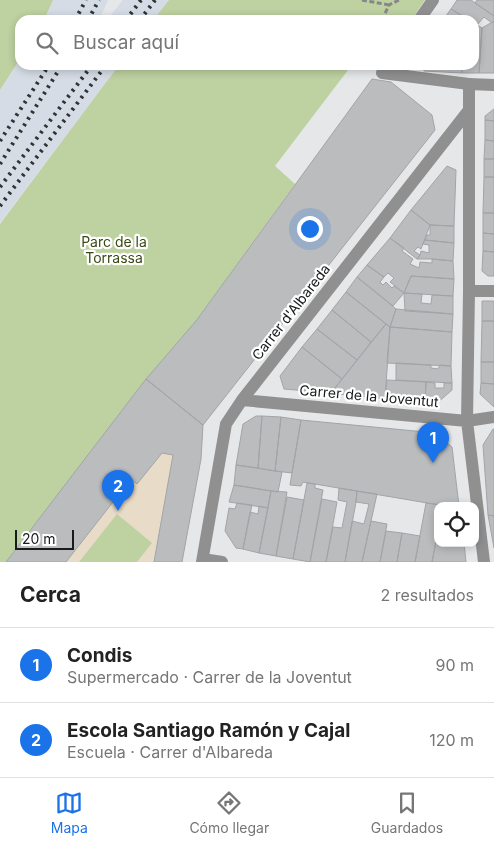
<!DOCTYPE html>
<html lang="es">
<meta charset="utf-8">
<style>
:root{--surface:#fff;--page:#f6f6f6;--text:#222;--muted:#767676;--line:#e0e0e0;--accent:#1a73e8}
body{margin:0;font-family:Inter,sans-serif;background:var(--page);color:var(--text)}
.controls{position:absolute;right:15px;bottom:15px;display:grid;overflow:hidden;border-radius:10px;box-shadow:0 2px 8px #0003}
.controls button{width:45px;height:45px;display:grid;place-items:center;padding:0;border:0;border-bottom:1px solid var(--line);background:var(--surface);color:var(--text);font:25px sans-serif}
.scale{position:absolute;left:15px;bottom:12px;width:59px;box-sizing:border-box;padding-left:5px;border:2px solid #191a1b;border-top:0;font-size:14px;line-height:18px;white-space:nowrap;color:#191a1b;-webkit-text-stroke:4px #fff;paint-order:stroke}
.you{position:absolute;left:309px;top:228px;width:18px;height:18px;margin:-12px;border:4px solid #fff;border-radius:50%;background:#1a73e8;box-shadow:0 0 0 8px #1a73e833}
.badge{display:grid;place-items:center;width:32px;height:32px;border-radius:50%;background:var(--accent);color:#fff;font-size:16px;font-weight:700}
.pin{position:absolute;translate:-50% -41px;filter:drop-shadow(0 1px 2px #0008)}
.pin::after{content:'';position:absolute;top:26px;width:18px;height:15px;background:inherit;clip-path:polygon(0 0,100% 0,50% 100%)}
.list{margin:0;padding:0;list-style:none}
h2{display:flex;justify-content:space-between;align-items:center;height:65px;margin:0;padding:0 20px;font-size:21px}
h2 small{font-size:16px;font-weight:400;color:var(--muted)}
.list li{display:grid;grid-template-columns:32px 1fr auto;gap:15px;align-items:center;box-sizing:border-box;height:75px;padding:0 20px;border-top:1px solid var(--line)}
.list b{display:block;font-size:19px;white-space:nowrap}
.list p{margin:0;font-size:16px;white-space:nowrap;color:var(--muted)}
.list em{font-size:16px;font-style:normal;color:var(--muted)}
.icon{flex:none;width:28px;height:28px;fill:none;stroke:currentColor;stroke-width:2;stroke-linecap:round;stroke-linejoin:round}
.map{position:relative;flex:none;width:494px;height:562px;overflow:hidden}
.search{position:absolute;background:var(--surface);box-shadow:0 2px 8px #0003;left:15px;right:15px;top:15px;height:55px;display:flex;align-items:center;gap:12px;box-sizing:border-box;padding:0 18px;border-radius:15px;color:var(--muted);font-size:19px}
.sheet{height:215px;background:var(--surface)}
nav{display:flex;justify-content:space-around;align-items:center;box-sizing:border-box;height:70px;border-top:1px solid var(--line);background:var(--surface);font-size:14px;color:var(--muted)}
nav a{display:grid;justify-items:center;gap:2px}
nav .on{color:var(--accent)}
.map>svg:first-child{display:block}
</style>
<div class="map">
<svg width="494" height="562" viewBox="0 0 494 562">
<rect width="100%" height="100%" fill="#e5e7e9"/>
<path fill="#d5dce5" d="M53 0H108L99 20H44Z
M123 0H169L153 20H107Z
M20 59V65H119L0 223V90Z"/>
<path fill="#e8dbc7" d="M146 379 203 425 201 459 182 562H6Z"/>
<path fill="#bed1a1" d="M0 0H53L44 20H20V59L0 90Z
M169 0H425L411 20H153Z
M119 65H381L378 70H348L275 166 295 184 196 321 146 379 6 562H0V224Z
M117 514 152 543 137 562H79Z"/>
<path fill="#babcbe" stroke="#a2a4a7" d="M457 0H471L494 16V21L492 23 484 17 477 25 474 23V20H469L451 9Z
M477 0H494V16L475 3Z
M451 9 469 20H443Z
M494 21V73H479L482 28Z
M474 23 482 28 479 73H462V65H474Z
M421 65H462V73L424 71Z
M372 79 391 82 432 115 435 130 203 425 146 379 196 321Z
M494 109V121L485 120V116Z
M485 120 494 121V141L485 140Z
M485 140 494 141V159H484Z
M484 159H494V177H484Z
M447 166 456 170 454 226 430 225 411 210Z
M484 177H494V213H483Z
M411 210 430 225 421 249 418 247 414 251 420 255 417 259 390 238Z
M483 213H494V234L483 233Z
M430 225 454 226V243L425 240 427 235H430Z
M483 233 494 234V252L483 251Z
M390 238 404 248 402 251 413 259 410 264 419 268 420 262 432 263V259L453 261 454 279 411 276 404 293 390 282 394 278 388 273 384 277 367 265Z
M425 240 454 243 453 261 432 259H417L420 255 421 251 429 253V245L423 244Z
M483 251 494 252V276H488L482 271Z
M367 265 384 277 380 282 383 285 386 282 392 288 394 286 404 293 393 306 357 277Z
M411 276 454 279 453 296 404 293Z
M357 277 396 309 390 327 346 292Z
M346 292 386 324 371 342 332 310Z
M404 293 422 294 421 303 431 304 432 295 453 296V314L405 311Z
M482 301H494V321H482Z
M396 309 453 314 452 332 390 327Z
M332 310 371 342 357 360 317 329Z
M482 321H494V362H481Z
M386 324 390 327 385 399 331 393Z
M390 327 452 332 451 366 387 363Z
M317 329 357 360 342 379 302 347Z
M302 347 342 379 331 393 284 389 280 376Z
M481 362H494V384L481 383Z
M396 363 431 365V368L438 369 440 365 451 366 452 383 396 380Z
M146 379 203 425 201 459 182 562H154L173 455 162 453 137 484 131 479 66 562H6Z
M387 380 426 382 425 402 385 399Z
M426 382 435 383V388H444V383H452V390L436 404 425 402Z
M481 383 494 384V407L480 394Z
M256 416H262L258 468 236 465 243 424Z
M262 416 281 417 275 471 258 468Z
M281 417 301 420 292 473 275 471Z
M301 420 436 433 452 447 459 506H445L303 482 301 486 290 485Z
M493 429H494V516L488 515 483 445Z
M236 465 282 472 278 492 234 485Z
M307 483 315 484V488L323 490 310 562 293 559Z
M234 485 271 491 268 508 229 502Z
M339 488 357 491 356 502 345 562H326L333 527 342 528 347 502 338 500Z
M271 491 287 492 276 556 259 553Z
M357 491 377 494 362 562H345L352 521 364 524 369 504 356 502Z
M287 497 304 500 293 559 276 556Z
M322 499 337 502 326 562H310Z
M237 503 252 505 243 549 236 548 225 531 229 508 235 509Z
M426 503 443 505 438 506V532L432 562H415Z
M259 506 268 508 259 553 243 549 250 512 258 514Z
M488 515 494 516V548Z
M371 521 387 524 380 562H362Z
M386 531 402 533 397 562H380Z
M438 532V543H464L466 562H432Z
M402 533 420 536 415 562H397Z"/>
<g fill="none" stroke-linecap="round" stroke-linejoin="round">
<path stroke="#868789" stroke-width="3" stroke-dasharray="5 2.5" stroke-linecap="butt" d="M362 0 389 5
M382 20 389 5 399 0"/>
<path stroke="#919090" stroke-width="12" d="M419 20 433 0
M387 65 382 73 469 84"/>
<path stroke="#919090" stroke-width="12" d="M469 291H494
M242 400 467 421 494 417
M203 559 222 562
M202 562 226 424 242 400 469 110
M484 562 467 421 469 291V84L494 85"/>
<path stroke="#313233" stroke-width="4" stroke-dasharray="2.5 5" stroke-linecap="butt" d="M75 20 86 0
M88 20 99 0
M126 20 141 0
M140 20 155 0
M0 141 49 65
M0 164 62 65
M0 187 92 65
M0 206 106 65"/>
</g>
<g text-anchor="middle" stroke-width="4.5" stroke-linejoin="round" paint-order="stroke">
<g font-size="14" fill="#394a12" stroke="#fff">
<text x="114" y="247">Parc de la<tspan x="114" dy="16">Torrassa</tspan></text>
</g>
<g font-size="14" fill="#191a1b" stroke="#fff">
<text transform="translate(291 312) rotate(-52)" y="5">Carrer d'Albareda</text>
<text transform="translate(369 396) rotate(5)" y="5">Carrer de la Joventut</text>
</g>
</g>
</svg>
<div class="controls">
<button><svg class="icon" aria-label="locate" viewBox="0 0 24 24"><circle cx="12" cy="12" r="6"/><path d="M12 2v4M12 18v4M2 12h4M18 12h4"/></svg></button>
</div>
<div class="scale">20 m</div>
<div class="you"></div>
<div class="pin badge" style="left:433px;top:463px">1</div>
<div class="pin badge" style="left:118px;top:511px">2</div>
<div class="search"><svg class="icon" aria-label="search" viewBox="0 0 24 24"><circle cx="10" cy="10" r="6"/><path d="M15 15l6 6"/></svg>Buscar aquí</div>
</div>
<section class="sheet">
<h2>Cerca<small>2 resultados</small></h2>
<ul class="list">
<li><span class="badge">1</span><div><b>Condis</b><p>Supermercado · Carrer de la Joventut</p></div><em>90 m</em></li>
<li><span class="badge">2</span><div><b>Escola Santiago Ramón y Cajal</b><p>Escuela · Carrer d'Albareda</p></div><em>120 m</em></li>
</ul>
</section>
<nav>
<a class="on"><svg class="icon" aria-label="map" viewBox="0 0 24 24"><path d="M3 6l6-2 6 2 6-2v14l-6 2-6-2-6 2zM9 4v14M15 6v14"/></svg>Mapa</a>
<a><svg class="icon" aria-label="directions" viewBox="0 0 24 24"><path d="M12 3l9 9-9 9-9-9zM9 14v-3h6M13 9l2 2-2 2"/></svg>Cómo llegar</a>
<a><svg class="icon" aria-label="saved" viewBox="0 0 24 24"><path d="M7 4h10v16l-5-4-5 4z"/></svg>Guardados</a>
</nav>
